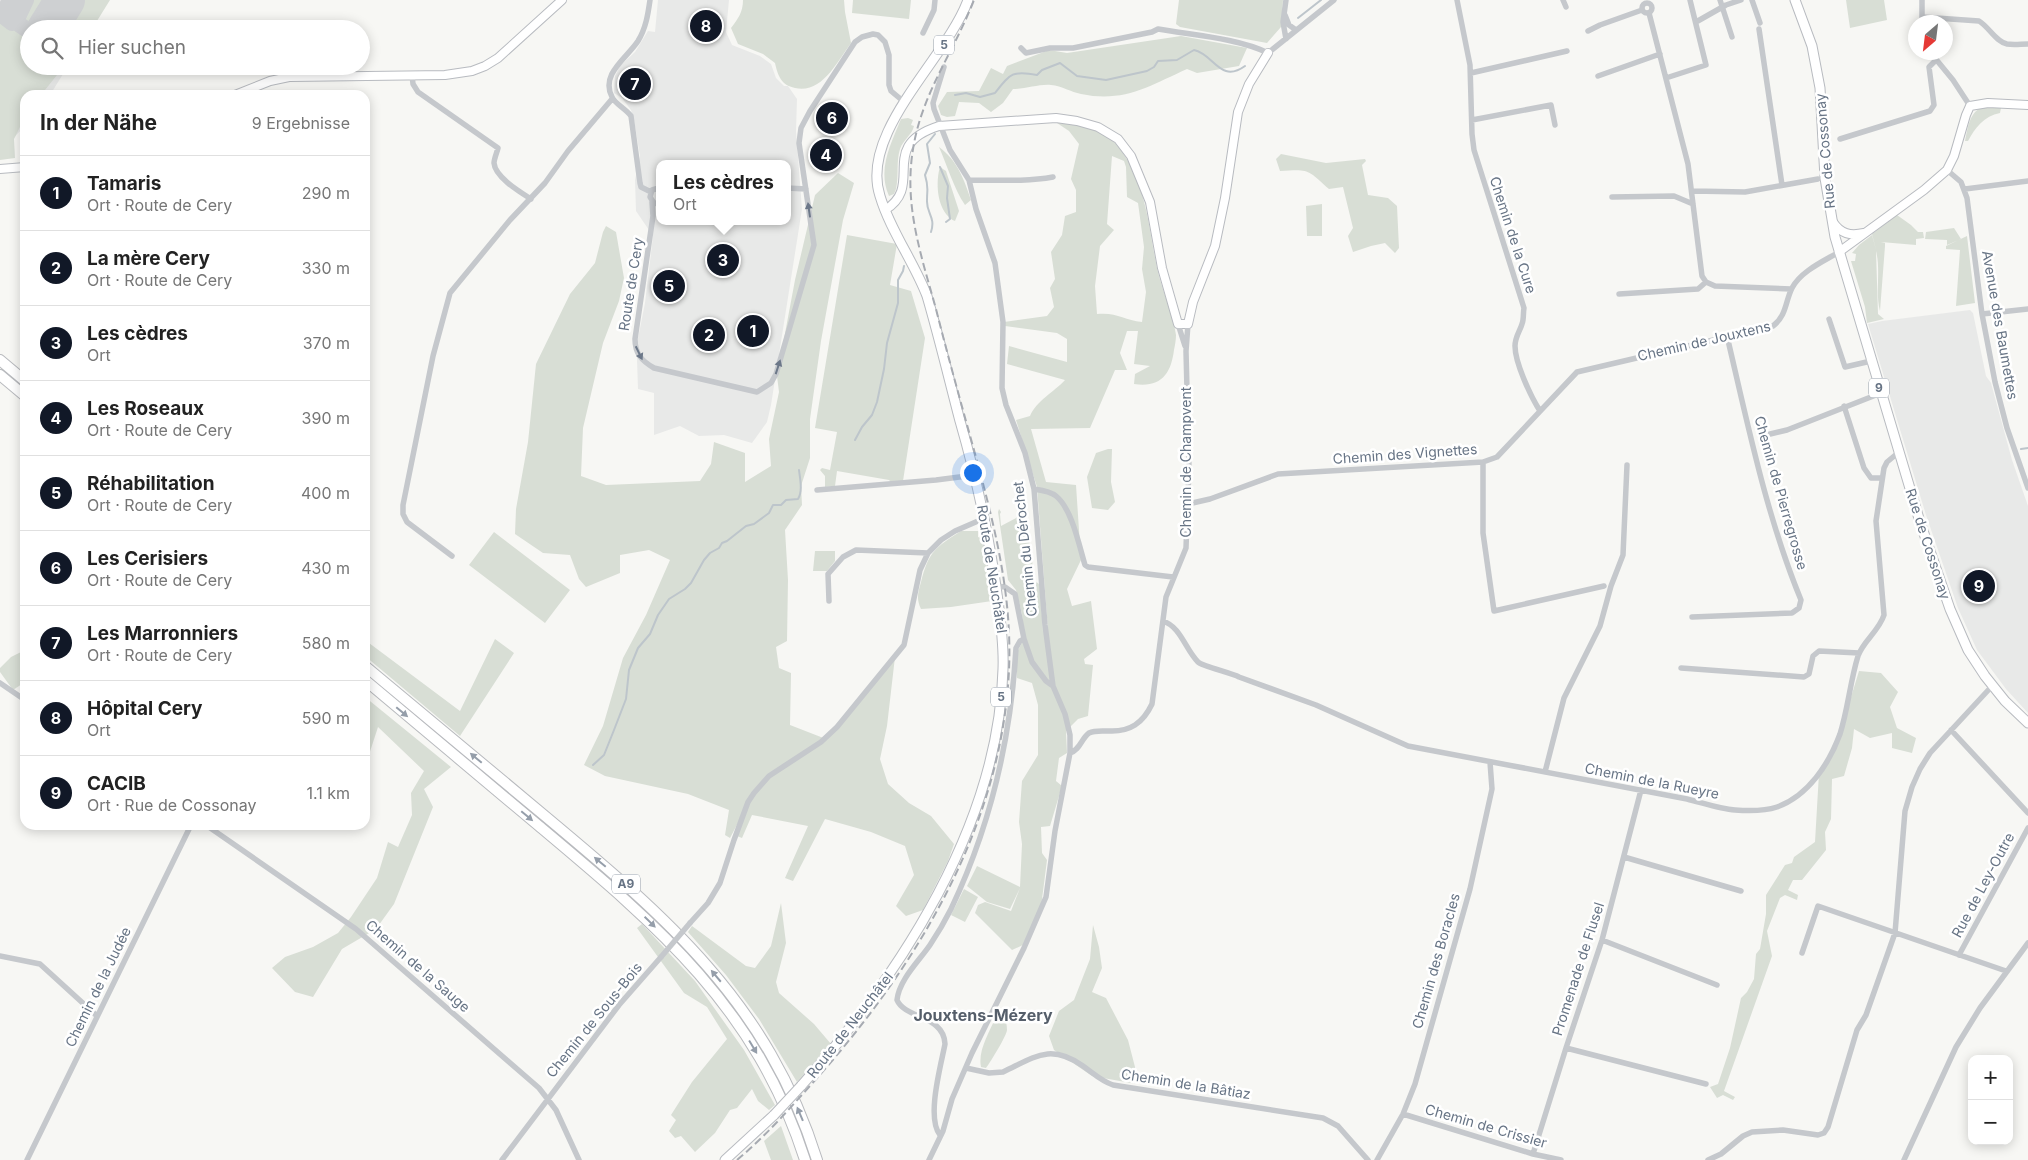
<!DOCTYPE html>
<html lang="de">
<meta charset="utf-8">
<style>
:root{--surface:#fff;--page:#f6f6f6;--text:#222;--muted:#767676;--line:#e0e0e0;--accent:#111827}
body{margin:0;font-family:Inter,sans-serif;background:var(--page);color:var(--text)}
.controls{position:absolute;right:15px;bottom:15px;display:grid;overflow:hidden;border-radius:10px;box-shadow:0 2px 12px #0003}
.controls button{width:45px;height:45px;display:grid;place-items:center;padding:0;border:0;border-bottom:1px solid var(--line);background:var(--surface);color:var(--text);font:25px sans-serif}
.compass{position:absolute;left:1908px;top:15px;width:45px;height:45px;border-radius:50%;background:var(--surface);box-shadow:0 2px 12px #0003;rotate:208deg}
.you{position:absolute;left:972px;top:472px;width:18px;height:18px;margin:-12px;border:4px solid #fff;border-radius:50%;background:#1a73e8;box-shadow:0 0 0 8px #1a73e833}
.badge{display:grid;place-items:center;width:32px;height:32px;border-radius:50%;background:var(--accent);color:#fff;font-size:16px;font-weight:700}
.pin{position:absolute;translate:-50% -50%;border:2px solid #fff;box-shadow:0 1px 5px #0006}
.popup{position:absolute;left:656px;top:160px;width:135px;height:65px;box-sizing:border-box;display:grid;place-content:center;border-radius:10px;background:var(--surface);filter:drop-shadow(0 1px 4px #0005);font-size:16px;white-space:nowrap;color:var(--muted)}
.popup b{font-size:19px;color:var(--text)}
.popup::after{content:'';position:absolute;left:50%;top:100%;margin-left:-10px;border:10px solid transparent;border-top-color:var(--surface)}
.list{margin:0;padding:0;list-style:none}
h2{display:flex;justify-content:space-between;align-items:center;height:65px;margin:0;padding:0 20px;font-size:21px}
h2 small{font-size:16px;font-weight:400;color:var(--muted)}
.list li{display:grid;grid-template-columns:32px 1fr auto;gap:15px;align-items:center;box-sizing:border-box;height:75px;padding:0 20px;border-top:1px solid var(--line)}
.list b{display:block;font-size:19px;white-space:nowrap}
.list p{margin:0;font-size:16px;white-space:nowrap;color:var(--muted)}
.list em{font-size:16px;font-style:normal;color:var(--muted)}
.icon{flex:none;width:28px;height:28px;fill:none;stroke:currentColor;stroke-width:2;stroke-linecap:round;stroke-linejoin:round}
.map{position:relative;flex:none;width:2028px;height:1160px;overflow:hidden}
.search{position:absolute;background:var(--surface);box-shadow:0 2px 12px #0003;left:20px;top:20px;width:350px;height:55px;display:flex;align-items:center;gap:12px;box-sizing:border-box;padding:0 18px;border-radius:28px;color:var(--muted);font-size:19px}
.panel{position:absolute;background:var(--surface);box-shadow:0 2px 12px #0003;left:20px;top:90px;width:350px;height:740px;border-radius:15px}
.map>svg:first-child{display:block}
</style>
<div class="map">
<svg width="2028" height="1160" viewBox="0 0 2028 1160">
<rect width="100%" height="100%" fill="#f7f7f4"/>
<path fill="#e8e9e8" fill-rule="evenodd" d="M0 0H109L91 29H29V66H68L50 95H25V126L0 152Z
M658 0H729L726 32 732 45 760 56 771 64 776 78 784 86H788L797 99 796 131 802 209 771 405 767 422 752 443 724 435 699 436 680 426 654 435V393L638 389 637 359 639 349 637 343 645 303 653 236 636 211 635 180 640 156 634 120 631 110 622 98 614 93 615 76 620 66 635 52 648 31 655 32ZM659 164H787V221H659Z
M1970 310 1973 313 1986 376 1991 383 2012 460 2028 506V713L2006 689 1977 650 1958 608 1926 515 1868 324 1882 321Z"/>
<path fill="#d8ded5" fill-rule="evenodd" d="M30 0H53L40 22 32 26 24 23 22 17Z
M78 0H110L92 29H60Z
M743 0H844L845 12 851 43C837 62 822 94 795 88 781 85 778 76 775 63L763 54 738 44 731 28C738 19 743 12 743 0Z
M853 0H911L909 19 852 13Z
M1179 0H1283L1281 27 1267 43 1180 27 1176 24Z
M1846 0H1884L1887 20 1850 28Z
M0 19 29 37V66H68L64 73 56 68 57 75 41 95H25V117L14 139 15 158 0 160Z
M1181 36 1247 48 1239 66 1197 73 1187 69C1149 86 1124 103 1081 94 1071 92 1062 86 1051 85 1039 84 1026 89 1013 89L1003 103 991 112 979 103 959 102 955 116 947 117 941 115 938 106 947 92 979 91 991 68 1003 74 1007 66 1049 50 1067 53Z
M1982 107 2001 108 2000 113C1984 116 1975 128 1968 141H1965C1968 128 1969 113 1982 107Z
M908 118 913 120 911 125 914 126C912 135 903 140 900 149 896 161 899 176 896 189L894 194 889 196C877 169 891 144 901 119Z
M1075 122C1093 128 1109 133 1120 149 1146 182 1149 229 1157 268 1162 291 1173 313 1176 335 1176 340 1175 345 1174 350 1171 374 1161 388 1134 384L1135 374 1150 366 1134 364 1138 331H1127L1120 353 1127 370H1115L1090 428 1031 429 1046 482 1076 485 1081 560 1067 589 1072 606 1091 601 1097 649 1084 659 1085 664 1093 665 1088 716 1078 719 1066 731 1067 753 1059 758 1056 781 1062 786 1050 826 1041 827 1042 853 1047 860 1041 907 1023 945 1012 950 975 913 978 905 985 902 1011 911 1020 888 1010 909 987 902 967 886 977 866 1020 887 1022 844 1019 822 1022 781 1038 755V705L1032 683 1017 678 1016 654 1024 639 1022 614 1016 590 1008 580 998 512 999 509 1001 512 1000 514 1001 526 1022 515 1027 524 1035 582 1038 583 1040 586 1043 631 1048 630 1037 487 1016 420 1030 416C1036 401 1054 392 1065 380L1007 364 1009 346 1067 362V339L1057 333 1005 326 1004 322 1047 316 1054 307 1050 288 1055 279 1051 252 1062 235 1065 216 1076 212V190L1071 179 1079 144 1069 131 1057 123ZM1112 156 1124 161 1126 167 1127 197 1138 203 1144 247 1142 269 1146 292 1142 322C1124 320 1117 312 1097 314L1095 286 1100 246 1114 230 1107 224Z
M939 147C957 160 964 179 971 200L965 205C954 189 947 165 939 147Z
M1281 154 1326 163 1365 159 1366 161 1362 165 1368 195 1388 198 1397 206 1399 248 1395 253 1385 243 1371 246 1353 252 1348 236 1353 228 1343 187 1329 189C1307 169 1309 169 1280 171L1276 159Z
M940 167 946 171 959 211 955 221C937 213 935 183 940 167Z
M838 173 854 183 843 220 821 341 810 419V458L801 486 802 505 785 530 788 580 787 641 776 647 779 668 791 673 790 725 826 739 895 657 887 726 880 759 888 784 909 803 931 816 954 844 948 861 923 910 906 916 896 906 914 875 905 846 871 832 825 819 793 881 785 878 808 826 752 815 742 838 737 836 740 819 730 838 725 835 729 810 688 794 605 776 584 765 603 726 623 658 646 615 670 560 649 550 620 555V573L586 587 579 579 570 555 543 553 515 534 516 509 528 442 536 364 570 294 595 263 603 232 606 226 616 232 624 278 619 301 603 343 583 428 581 476 606 485 700 481 711 464 714 442 745 453V482L771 466 769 439 779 392 777 376 795 280 815 195Z
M1322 204V236H1307L1306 206Z
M1897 215 1911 225 1918 232H1923L1924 238 1916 239V245L1881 242 1885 243V246L1880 311C1875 293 1881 270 1876 251L1878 314 1884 319 1867 323 1865 307 1851 261H1855L1856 254 1852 253 1859 245 1872 235 1876 250 1872 234Z
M1954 228 1961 239 1947 245V240L1925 239 1926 232Z
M847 235 897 244 890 285 911 291 925 338 903 481 891 482 889 480 837 471 835 486 825 487V476L820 470 822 468 830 470 837 432 815 428Z
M1967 236 1975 303 1956 306 1960 250 1946 249V246Z
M1108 449H1112L1111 482 1115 502 1108 510 1092 508 1087 477 1096 453Z
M961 531H978V537L983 539 992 601 951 607 921 609C916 598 918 593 921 582 929 551 935 548 961 531Z
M494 532 570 590 545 623 469 565Z
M815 551H835V561L827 571H813Z
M495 639 514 653 460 736 365 656V640L460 711Z
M25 650V682L13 690 0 672V668L11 657Z
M1859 671 1881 673 1898 692 1890 707 1897 728 1916 738 1912 753 1892 748V733L1870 738 1854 729 1852 748 1844 776 1832 779 1831 819 1825 832 1826 850 1802 880H1793L1788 890 1798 895 1797 900 1785 895 1780 898 1767 931 1772 956 1724 1091 1735 1097 1733 1100 1723 1095 1717 1098 1710 1087 1718 1084 1730 1048 1741 998 1747 992 1754 979 1756 954 1760 949 1766 914V895L1785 865 1792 863 1794 857 1815 842 1819 773 1840 733Z
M365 697 451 767 424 789 433 807 394 904 376 929 342 949 313 997 295 992 272 968 285 957 313 947 338 933 351 917 377 878 388 842 398 847 412 815 411 793 424 771 378 727 365 767Z
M964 889 978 897 965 922 951 915Z
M781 903 786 943 776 982 779 993 814 1024 831 1044 797 1082 759 1019 726 975 688 932 692 926 746 966 755 968 771 946Z
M642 924 695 981 744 1050 775 1105 769 1110 758 1101 752 1089 737 1108 730 1110 715 1133 695 1152 681 1136 675 1138 669 1131 676 1120 671 1115 692 1082 727 1039 707 1007 684 993 637 928Z
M1093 925 1099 947 1102 968 1092 992 1106 998 1128 1040 1135 1067 1131 1083 1092 1076 1054 1050 1049 1036 1059 1011 1074 1000 1090 959Z
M1000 1007C1004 1014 1007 1022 1007 1030 1007 1035 990 1063 986 1068L981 1067C977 1048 994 1025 1000 1007Z
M781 1126 793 1160H771L764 1141Z"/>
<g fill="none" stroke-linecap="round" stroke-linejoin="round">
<path stroke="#bdc5cb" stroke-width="2" d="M1298 18 1321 0
M955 95 966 93 980 97 995 93C1010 74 1012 70 1037 75L1042 70 1060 63 1077 76 1106 80 1147 71 1154 67 1158 61 1177 60 1194 50C1214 54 1220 84 1245 66
M940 167 948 186 947 198 950 219 946 222
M931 232C936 217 926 213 927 200 927 188 929 188 925 175L930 163 927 144 935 134
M855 440 862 427 872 415 877 402 884 369 887 343 898 303V280L903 271 904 266
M2021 449 2028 448
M593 765 604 755 614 730 626 699 629 670 638 648 650 634 658 615 669 599 685 589 691 583 704 560 710 553 719 548 722 543 727 541 746 526 754 524 769 513 773 505H781L786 500 798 499C803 491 800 479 799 470"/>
<path stroke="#ced0d2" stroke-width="16" d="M10 0 2 15 12 23
M26 0 17 19 20 25 29 31
M45 29 50 24"/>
<path stroke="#ced0d2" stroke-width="40" d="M47 29 65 0"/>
<defs>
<path id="secondary" d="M235 95 270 81 289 77 445 75 472 71 485 66 498 58 562 0
M0 169 25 167
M885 210C926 185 876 146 939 126L1056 118 1077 121 1098 127 1118 139 1131 156 1150 202 1162 268 1178 324H1188L1193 302 1215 246 1225 198 1238 112 1249 84 1268 53
M1833 222C1841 234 1850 236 1864 233
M1839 252 1924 190 1947 170 1954 156 1966 115 1970 106 1988 103 2028 105"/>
<path id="primary" d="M1795 0 1812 46 1820 88 1825 178 1835 237 1920 522 1950 609 1968 650 1985 676 2005 701 2028 723
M801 1086C901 974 999 824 1003 669 1004 646 1001 624 998 601 990 540 977 480 960 421 949 379 939 337 927 296 914 262 890 230 880 196 859 132 947 58 968 0
M725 1160 774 1115"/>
<path id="highway" d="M0 360 25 381
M0 375 25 396
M365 666C425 716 485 766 545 816 666 917 768 1003 817 1160
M365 680C423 729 481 777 539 826 657 925 756 1007 805 1160"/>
</defs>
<use href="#secondary" stroke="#b8bbc0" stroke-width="10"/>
<use href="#primary" stroke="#b8bbc0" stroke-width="11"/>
<use href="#highway" stroke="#b8babe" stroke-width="12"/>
<path stroke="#c5c8cc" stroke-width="5.5" d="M650 0C648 14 646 28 638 41 627 58 600 74 612 97 615 104 625 108 631 116L640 183 641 187 651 192
M1457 0 1470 65 1472 134 1474 150 1524 308C1523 313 1524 319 1522 324 1520 331 1515 337 1515 346 1515 363 1531 397 1540 411
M1563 0 1566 7
M1720 0 1732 37
M1752 0 1760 23
M1922 0V22
M1642 8a5 5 0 1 1 10 0a5 5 0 1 1-10 0Z
M1649 13 1688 164 1702 276 1706 282 1715 286 1791 289
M1285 15 1289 25 1296 30
M1922 17 1979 21C1989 27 1996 42 2007 44 2014 45 2021 44 2028 44
M1696 22 1726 5 1741 0
M1759 29 1782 185
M1588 31 1600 25 1642 10
M923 33 934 10 935 0
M1286 39 1283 22 1286 0
M1021 48 1026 53 1050 48H1073L1152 32 1158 29C1191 35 1238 38 1268 53L1334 0
M1930 52 1953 80 1970 106
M944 67 933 103 934 109 950 150 969 180 976 209 995 263 1003 322 1002 388 1006 405 1025 453 1034 489 1045 625 1053 686
M1471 73 1567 51
M412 75 413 84 418 92 498 148C497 152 494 159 494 163 495 177 520 192 531 199
M1598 76 1660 54
M1666 78 1706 65 1690 0
M1472 120 1551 105 1555 125
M1840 139 1930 111 1934 105 1929 67 1936 60
M1947 170 1961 182 1967 198 1982 314 1995 382 2007 428 2028 488
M969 180C997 180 1026 182 1053 177
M659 188 652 190 650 197 654 203 659 204
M787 188 806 189
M1965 189 2028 181
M1693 191 1745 192 1818 179
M1612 197 1674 196 1693 204
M652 202 653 216 635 339C635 354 642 361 654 368L757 392 771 383 776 374 814 245 799 143 801 128 810 111 855 42 862 37 873 34 878 35 885 42 889 55V85L891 91 903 101
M1619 294 1698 289 1706 282
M1982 314 2028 309
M1829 319 1845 367 1871 361
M1178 324 1185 346
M1844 406 1864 468 1871 478H1881
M1762 427 1766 435 1787 430 1881 393
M1483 462V533L1494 611 1604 586
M1034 489C1041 490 1050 491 1056 496 1072 509 1079 545 1085 565L1088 567 1173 577
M817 490 936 480 975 475
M1188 504 1210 499 1278 474 1483 462 1497 457 1577 372 1773 326C1787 315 1785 302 1792 288 1801 271 1824 261 1839 252
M452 556 407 522 403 514V505L433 356 450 293 510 220 545 183 568 151 612 99
M829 601 828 574 843 557 856 550 928 553
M1692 617 1792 613 1799 608 1801 600C1766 515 1748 425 1727 336
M1163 621C1181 627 1185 649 1198 662 1202 666 1231 673 1239 677L1316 705 1408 746 1687 799C1703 803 1720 809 1735 810 1748 811 1765 811 1777 807 1808 796 1829 764 1840 734 1848 709 1850 682 1858 656 1863 641 1879 631 1884 615L1876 521 1884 468 1887 462 1899 452
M1681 668 1804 677 1809 674 1813 656 1819 651 1859 653
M0 683 25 700
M1951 730 2028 813
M1070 753C1080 750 1081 739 1089 733 1095 730 1102 731 1109 731 1130 732 1143 723 1152 704L1166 597 1186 548 1189 468 1186 351 1188 324
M1545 772 1564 698 1600 626 1611 586 1623 555 1627 465
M206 825 356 929 539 1088 556 1110 579 1160
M1624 857 1741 891
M690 923 708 903 720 883 734 840 748 802 754 793 769 776 821 742 837 727 904 645 920 570 928 553 941 540 955 531 985 518
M1602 940 1717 985
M1802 953 1818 906 2006 971
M1959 955 2028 828
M0 956 40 964 97 1016
M1566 1048 1706 1084
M966 1068 989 1073 1003 1072C1035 1057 1050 1043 1083 1066 1093 1073 1101 1081 1113 1085L1323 1118 1338 1126 1368 1160
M1403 1114 1533 1154 1561 1160
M940 1135C926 1118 941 1065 945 1044 944 1015 905 1019 897 1000 899 980 919 961 930 945 938 933 945 921 951 909 990 827 1011 739 1016 648L1020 641 1024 639 1015 594 1005 587 996 586
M1533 1154 1566 1048 1602 940 1641 790
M27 1160 191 825
M502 1160 619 1005 661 957
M929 1160 943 1131 952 1099 972 1053 1024 948 1046 897 1055 831 1070 753V735L1065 714 1053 686 1046 681 1032 662 1024 639
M1377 1160 1403 1114 1415 1084 1470 889 1492 789 1490 762
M1708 1160 1721 1154 1743 1136 1752 1132 1783 1130 1818 1135 1824 1133 1828 1127 1857 1030 1866 1015 1895 933 1905 811 1912 787 1920 769 1930 753 1993 685
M1904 1160 1956 1047 1980 1008 2028 943"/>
<use href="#secondary" stroke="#fff" stroke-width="8"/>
<use href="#primary" stroke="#fff" stroke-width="9"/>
<use href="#highway" stroke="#fff" stroke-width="10"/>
<path stroke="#a6aab1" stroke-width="2" stroke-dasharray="8 4" stroke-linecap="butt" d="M737 1160C766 1136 791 1107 817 1078 917 966 1002 825 1009 670 1012 603 998 540 981 476 966 420 950 365 936 309 923 262 907 215 911 166 916 100 951 59 974 0"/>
<defs>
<path id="primary-bridge" d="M774 1115 801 1086"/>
</defs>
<use href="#primary-bridge" stroke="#b8bbc0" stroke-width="11" stroke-linecap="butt"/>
<path stroke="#c5c8cc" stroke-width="5.5" d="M661 957 690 923"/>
<use href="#primary-bridge" stroke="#fff" stroke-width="9"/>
</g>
<defs><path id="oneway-solid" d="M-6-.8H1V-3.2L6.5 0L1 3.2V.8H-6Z" transform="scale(1.25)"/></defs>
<g fill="#6c7889">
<use href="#oneway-solid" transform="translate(809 210) rotate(-98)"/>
<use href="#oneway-solid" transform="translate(639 353) rotate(64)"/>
<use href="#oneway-solid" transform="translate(778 367) rotate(-72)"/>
</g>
<g fill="#959eaa">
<use href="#oneway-solid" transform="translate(402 712) rotate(40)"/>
<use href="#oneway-solid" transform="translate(476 758) rotate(-140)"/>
<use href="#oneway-solid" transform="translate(527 816) rotate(40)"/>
<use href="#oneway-solid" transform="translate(600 862) rotate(-140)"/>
<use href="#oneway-solid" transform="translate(650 922) rotate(44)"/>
<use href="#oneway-solid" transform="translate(716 976) rotate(-130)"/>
<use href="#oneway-solid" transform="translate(753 1047) rotate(59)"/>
<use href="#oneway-solid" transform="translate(800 1114) rotate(-113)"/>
</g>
<g text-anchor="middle" stroke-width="5" stroke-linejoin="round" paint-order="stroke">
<g fill="#fff" stroke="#959eaa" stroke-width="1">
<rect x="934" y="35.5" width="20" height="19" rx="4"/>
<rect x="1869" y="378.5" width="20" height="19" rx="4"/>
<rect x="991" y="687.5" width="20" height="19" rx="4"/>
<rect x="612" y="874.5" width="28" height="19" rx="4"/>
</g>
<g font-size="12" font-weight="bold" fill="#677485">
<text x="944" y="49">5</text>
<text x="1879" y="392">9</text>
<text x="1001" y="701">5</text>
<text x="626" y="888">A9</text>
</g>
<g font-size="14" fill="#677485" stroke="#fff">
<text transform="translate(1825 151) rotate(-95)" y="5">Rue de Cossonay</text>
<text transform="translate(1513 235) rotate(72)" y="5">Chemin de la Cure</text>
<text transform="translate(631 284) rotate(-81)" y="5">Route de Cery</text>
<text transform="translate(2000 325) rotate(80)" y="5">Avenue des Baumettes</text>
<text transform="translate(1704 341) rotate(-13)" y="5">Chemin de Jouxtens</text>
<text transform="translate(1405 454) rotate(-4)" y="5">Chemin des Vignettes</text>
<text transform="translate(1186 462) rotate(-90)" y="5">Chemin de Champvent</text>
<text transform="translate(1781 493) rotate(74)" y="5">Chemin de Pierregrosse</text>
<text transform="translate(1928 544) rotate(72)" y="5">Rue de Cossonay</text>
<text transform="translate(1025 549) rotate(-96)" y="5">Chemin du Dérochet</text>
<text transform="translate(992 569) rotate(81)" y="5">Route de Neuchâtel</text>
<text transform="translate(1652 781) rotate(11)" y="5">Chemin de la Rueyre</text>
<text transform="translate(1983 885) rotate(-62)" y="5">Rue de Ley-Outre</text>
<text transform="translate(1436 961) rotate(-74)" y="5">Chemin des Boracles</text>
<text transform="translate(418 966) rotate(41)" y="5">Chemin de la Sauge</text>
<text transform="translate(1578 969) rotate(-72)" y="5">Promenade de Flusel</text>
<text transform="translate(98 987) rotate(-64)" y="5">Chemin de la Judée</text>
<text transform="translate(594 1020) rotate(-51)" y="5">Chemin de Sous-Bois</text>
<text transform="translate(850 1025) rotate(-52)" y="5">Route de Neuchâtel</text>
<text transform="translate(1186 1084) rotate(9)" y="5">Chemin de la Bâtiaz</text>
<text transform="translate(1486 1126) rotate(16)" y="5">Chemin de Crissier</text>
</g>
<g font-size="16" font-weight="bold" fill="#555e6a" stroke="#fff">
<text x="983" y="1021">Jouxtens-Mézery</text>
</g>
</g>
</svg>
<div class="controls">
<button>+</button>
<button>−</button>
</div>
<svg class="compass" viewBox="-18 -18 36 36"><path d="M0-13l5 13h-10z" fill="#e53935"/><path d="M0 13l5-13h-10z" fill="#767676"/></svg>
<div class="you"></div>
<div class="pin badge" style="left:753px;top:331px">1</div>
<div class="pin badge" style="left:709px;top:335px">2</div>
<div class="pin badge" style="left:723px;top:260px">3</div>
<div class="popup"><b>Les cèdres</b>Ort</div>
<div class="pin badge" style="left:826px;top:155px">4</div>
<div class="pin badge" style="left:669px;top:286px">5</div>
<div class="pin badge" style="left:832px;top:118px">6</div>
<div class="pin badge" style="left:635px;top:84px">7</div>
<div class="pin badge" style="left:706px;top:26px">8</div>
<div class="pin badge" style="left:1979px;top:586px">9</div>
<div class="search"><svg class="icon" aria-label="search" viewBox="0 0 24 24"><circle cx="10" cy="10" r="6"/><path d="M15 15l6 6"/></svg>Hier suchen</div>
<section class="panel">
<h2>In der Nähe<small>9 Ergebnisse</small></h2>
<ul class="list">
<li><span class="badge">1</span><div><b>Tamaris</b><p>Ort · Route de Cery</p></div><em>290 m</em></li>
<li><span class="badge">2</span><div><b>La mère Cery</b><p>Ort · Route de Cery</p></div><em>330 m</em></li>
<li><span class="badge">3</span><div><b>Les cèdres</b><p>Ort</p></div><em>370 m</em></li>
<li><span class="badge">4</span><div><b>Les Roseaux</b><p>Ort · Route de Cery</p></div><em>390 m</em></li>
<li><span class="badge">5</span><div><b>Réhabilitation</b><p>Ort · Route de Cery</p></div><em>400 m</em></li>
<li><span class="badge">6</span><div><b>Les Cerisiers</b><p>Ort · Route de Cery</p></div><em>430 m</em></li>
<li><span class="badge">7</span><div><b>Les Marronniers</b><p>Ort · Route de Cery</p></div><em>580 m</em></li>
<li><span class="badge">8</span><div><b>Hôpital Cery</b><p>Ort</p></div><em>590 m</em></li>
<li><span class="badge">9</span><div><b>CACIB</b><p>Ort · Rue de Cossonay</p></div><em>1.1 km</em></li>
</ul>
</section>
</div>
